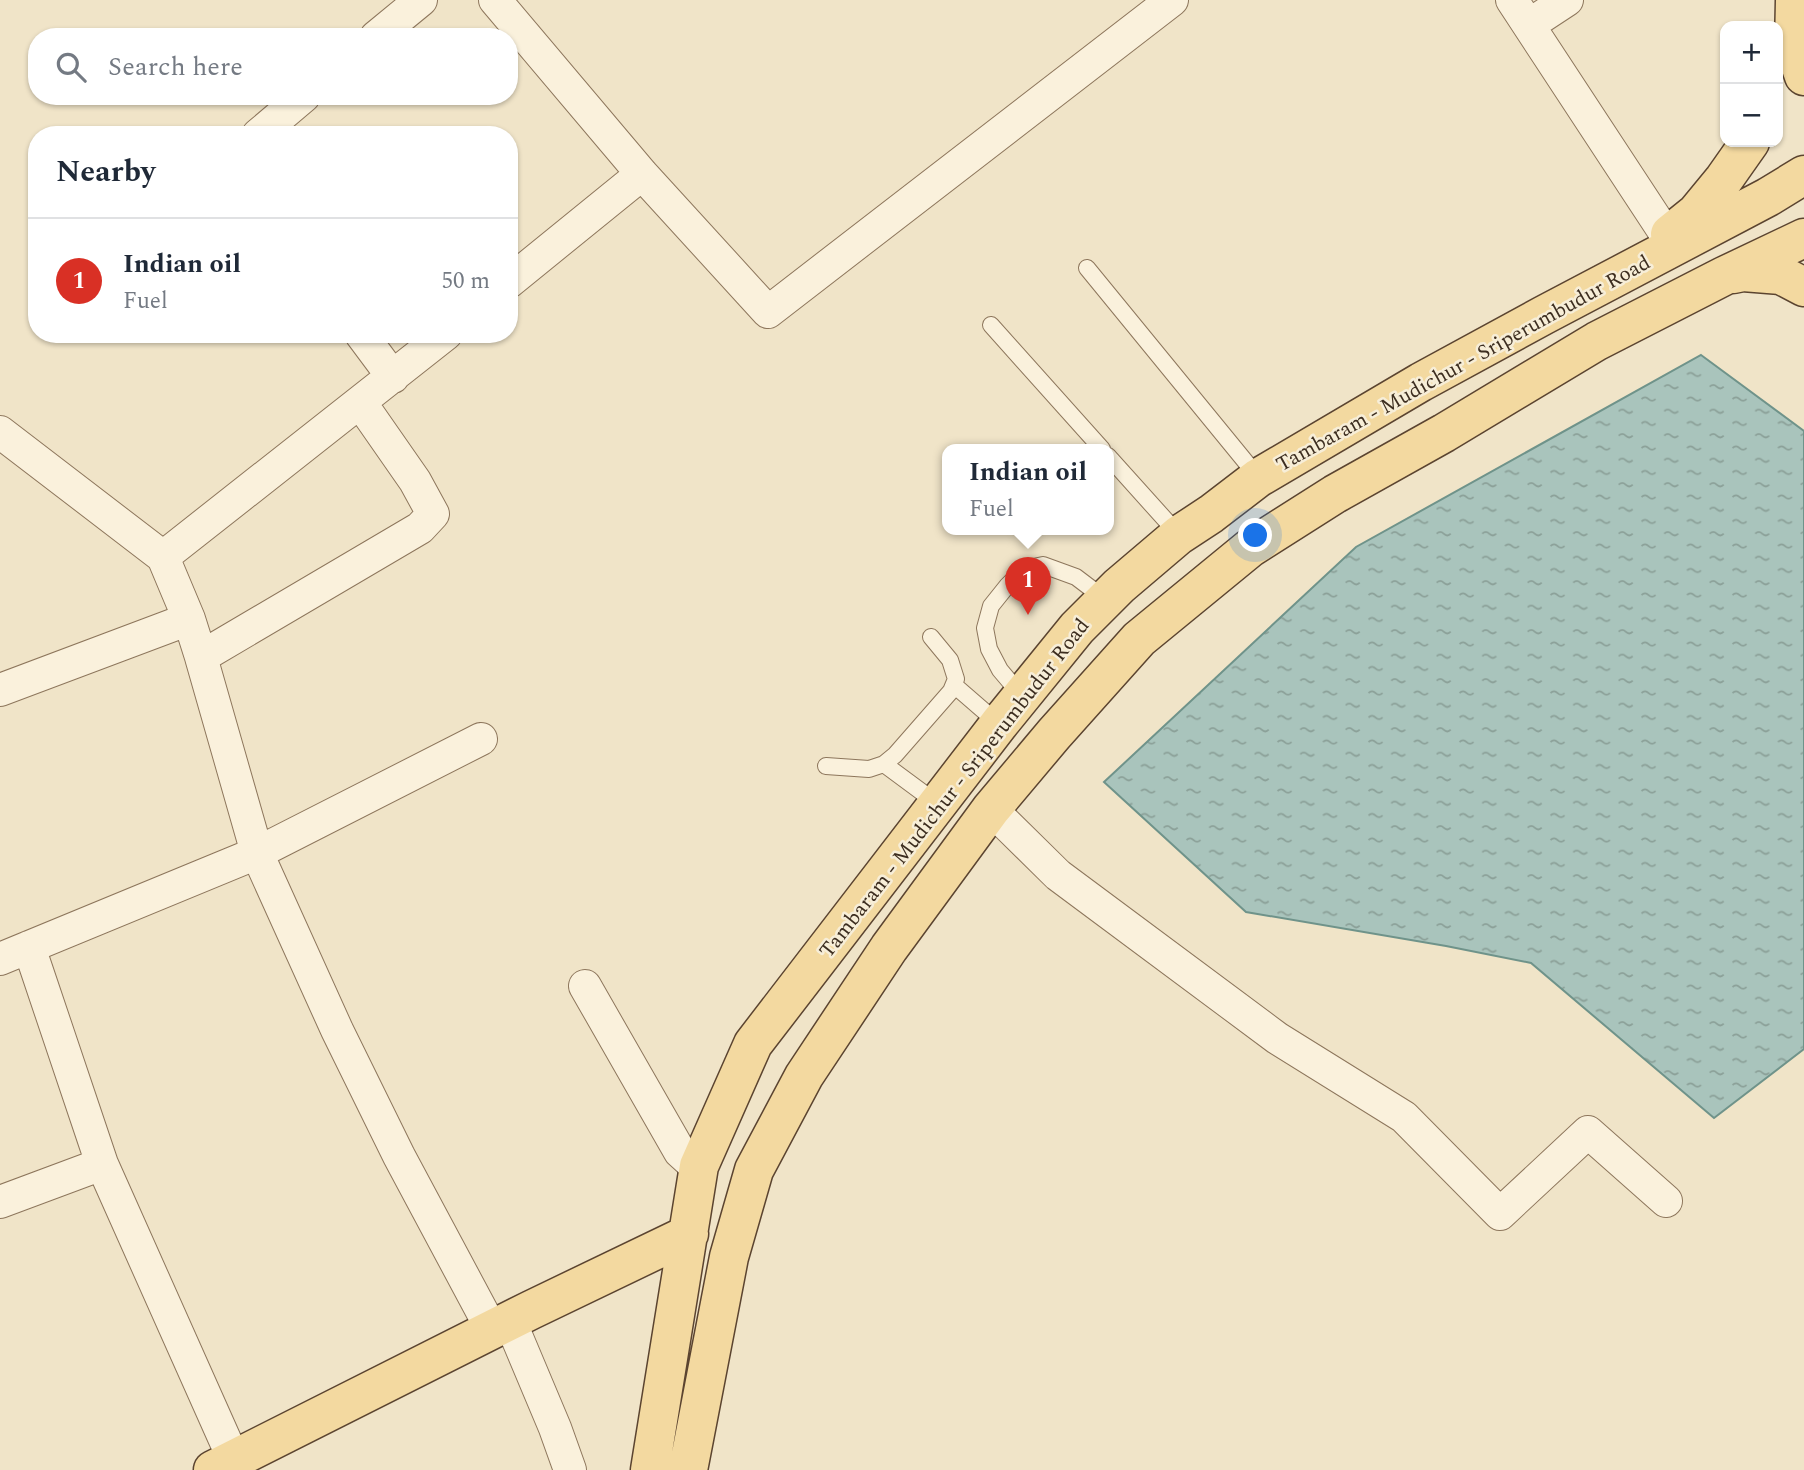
<!DOCTYPE html>
<meta charset="utf-8">
<style>
:root{--surface:#fff;--page:#f2f2f3;--text:#1f2937;--muted:#747a83;--line:#e0e1e3;--accent:#d93025}
body{margin:0;font-family:Spectral,serif;background:var(--page);color:var(--text)}
.controls{position:absolute;right:21px;top:21px;display:grid;overflow:hidden;border-radius:14px;box-shadow:0 2px 5px #0004}
.controls button{width:63px;height:63px;display:grid;place-items:center;padding:0;border:0;border-bottom:2px solid var(--line);background:var(--surface);color:var(--text);font:35px sans-serif}
.you{position:absolute;left:1256px;top:536px;width:24px;height:24px;margin:-18px;border:5px solid #fff;border-radius:50%;background:#1a73e8;box-shadow:0 0 0 10px #1a73e833}
.badge{display:grid;place-items:center;width:46px;height:46px;border-radius:50%;background:var(--accent);color:#fff;font-size:23px;font-weight:700}
.pin{position:absolute;translate:-50% -58px;filter:drop-shadow(0 2px 4px #0008)}
.pin::after{content:'';position:absolute;top:37px;width:24px;height:21px;background:inherit;clip-path:polygon(0 0,100% 0,50% 100%)}
.popup{position:absolute;left:942px;top:444px;width:172px;height:91px;box-sizing:border-box;display:grid;place-content:center;border-radius:14px;background:var(--surface);filter:drop-shadow(0 2px 5px #0005);font-size:23px;white-space:nowrap;color:var(--muted)}
.popup b{font-size:26px;color:var(--text)}
.popup::after{content:'';position:absolute;left:50%;top:100%;margin-left:-14px;border:14px solid transparent;border-top-color:var(--surface)}
.list{margin:0;padding:0;list-style:none}
h2{display:flex;justify-content:space-between;align-items:center;height:91px;margin:0;padding:0 28px;font-size:30px}
h2 small{font-size:23px;font-weight:400;color:var(--muted)}
.list li{display:grid;grid-template-columns:46px 1fr auto;gap:21px;align-items:center;box-sizing:border-box;height:126px;padding:0 28px;border-top:2px solid var(--line)}
.list b{display:block;font-size:26px;white-space:nowrap}
.list p{margin:0;font-size:23px;white-space:nowrap;color:var(--muted)}
.list em{font-size:23px;font-style:normal;color:var(--muted)}
.icon{flex:none;width:38px;height:38px;fill:none;stroke:currentColor;stroke-width:2;stroke-linecap:round;stroke-linejoin:round}
.map{position:relative;flex:none;width:1804px;height:1470px;overflow:hidden}
.search{position:absolute;background:var(--surface);box-shadow:0 2px 5px #0004;left:28px;top:28px;width:490px;height:77px;display:flex;align-items:center;gap:18px;box-sizing:border-box;padding:0 24px;border-radius:28px;color:var(--muted);font-size:26px}
.panel{position:absolute;background:var(--surface);box-shadow:0 2px 5px #0004;left:28px;top:126px;width:490px;height:217px;border-radius:28px}
.map>svg:first-child{display:block}
</style>
<div class="map">
<svg width="1804" height="1470" viewBox="0 0 1804 1470">
<defs>
<pattern id="water-ripples" width="26" height="14" patternUnits="userSpaceOnUse" patternTransform="scale(1.75)"><rect width="26" height="14" fill="#a9c4bc"/><path d="M2 4q2-2 4 0t4 0M15 11q2-2 4 0t4 0" fill="none" stroke="#8ba098"/></pattern>
</defs>
<rect width="100%" height="100%" fill="#f0e4c8"/>
<path fill="url(#water-ripples)" stroke="#6f938a" stroke-width="2" d="M1701 355 1804 431V1049L1714 1118 1531 963 1446 946 1246 912 1104 782 1356 547Z"/>
<g fill="none" stroke-linecap="round" stroke-linejoin="round">
<defs>
<path id="lane" d="M1087 268 1258 477
M991 325 1102 449
M1108 456 1179 535
M954 685 999 724
M1022 696 1000 670 989 649 985 628 991 606 1007 586 1024 569 1043 565 1076 577 1105 599
M884 764 938 804
M826 766 869 769 884 764 895 755 951 691 956 679 950 660 931 637"/>
<path id="street" d="M495 0 642 174 768 312 1172 0
M1512 0 1667 236
M1529 25 1567 0
M376 37 421 0
M258 135 304 96
M509 282 642 174
M361 334 393 377
M0 432 163 557 446 334
M163 557 189 619 201 657 257 853 481 739
M201 657 420 528 433 514 415 481 360 402
M0 690 189 619
M991 809 1058 875 1277 1038 1404 1117 1500 1214 1588 1132 1666 1201
M29 947 102 1164
M0 959 257 853 337 1030 399 1156 492 1330
M585 986 680 1152 691 1162 699 1166
M0 1202 102 1164 234 1460
M510 1321 555 1428 570 1470"/>
<path id="primary" d="M1795 0 1794 47 1804 76
M1670 234 1696 213 1724 179 1750 142
M1733 274 1743 272 1781 275 1804 287
M213 1470 531 1310 689 1234
M650 1470 699 1166 753 1044 999 724 1077 628 1119 586 1179 535 1211 514 1258 478 1421 382 1544 315 1768 197 1804 175
M688 1470 729 1257 754 1170 804 1076 889 948 991 809 1054 734 1139 639 1250 548 1335 494 1444 433 1597 341 1724 276 1804 238"/>
</defs>
<use href="#lane" stroke="#8d765c" stroke-width="18"/>
<use href="#street" stroke="#8d765c" stroke-width="34"/>
<use href="#primary" stroke="#5b4430" stroke-width="41"/>
<use href="#lane" stroke="#faf1dc" stroke-width="16"/>
<use href="#street" stroke="#faf1dc" stroke-width="32"/>
<use href="#primary" stroke="#f3d9a0" stroke-width="38"/>
</g>
<g text-anchor="middle" stroke-width="5" stroke-linejoin="round" paint-order="stroke">
<g font-size="21" fill="#3d2e20" stroke="#f7eed8">
<text transform="translate(1463 363) rotate(-29)" y="7">Tambaram - Mudichur - Sriperumbudur Road</text>
<text transform="translate(954 788) rotate(-52)" y="7">Tambaram - Mudichur - Sriperumbudur Road</text>
</g>
</g>
</svg>
<div class="controls">
<button>+</button>
<button>−</button>
</div>
<div class="you"></div>
<div class="pin badge" style="left:1028px;top:615px">1</div>
<div class="popup"><b>Indian oil</b>Fuel</div>
<div class="search"><svg class="icon" aria-label="search" viewBox="0 0 24 24"><circle cx="10" cy="10" r="6"/><path d="M15 15l6 6"/></svg>Search here</div>
<section class="panel">
<h2>Nearby<small></small></h2>
<ul class="list">
<li><span class="badge">1</span><div><b>Indian oil</b><p>Fuel</p></div><em>50 m</em></li>
</ul>
</section>
</div>
